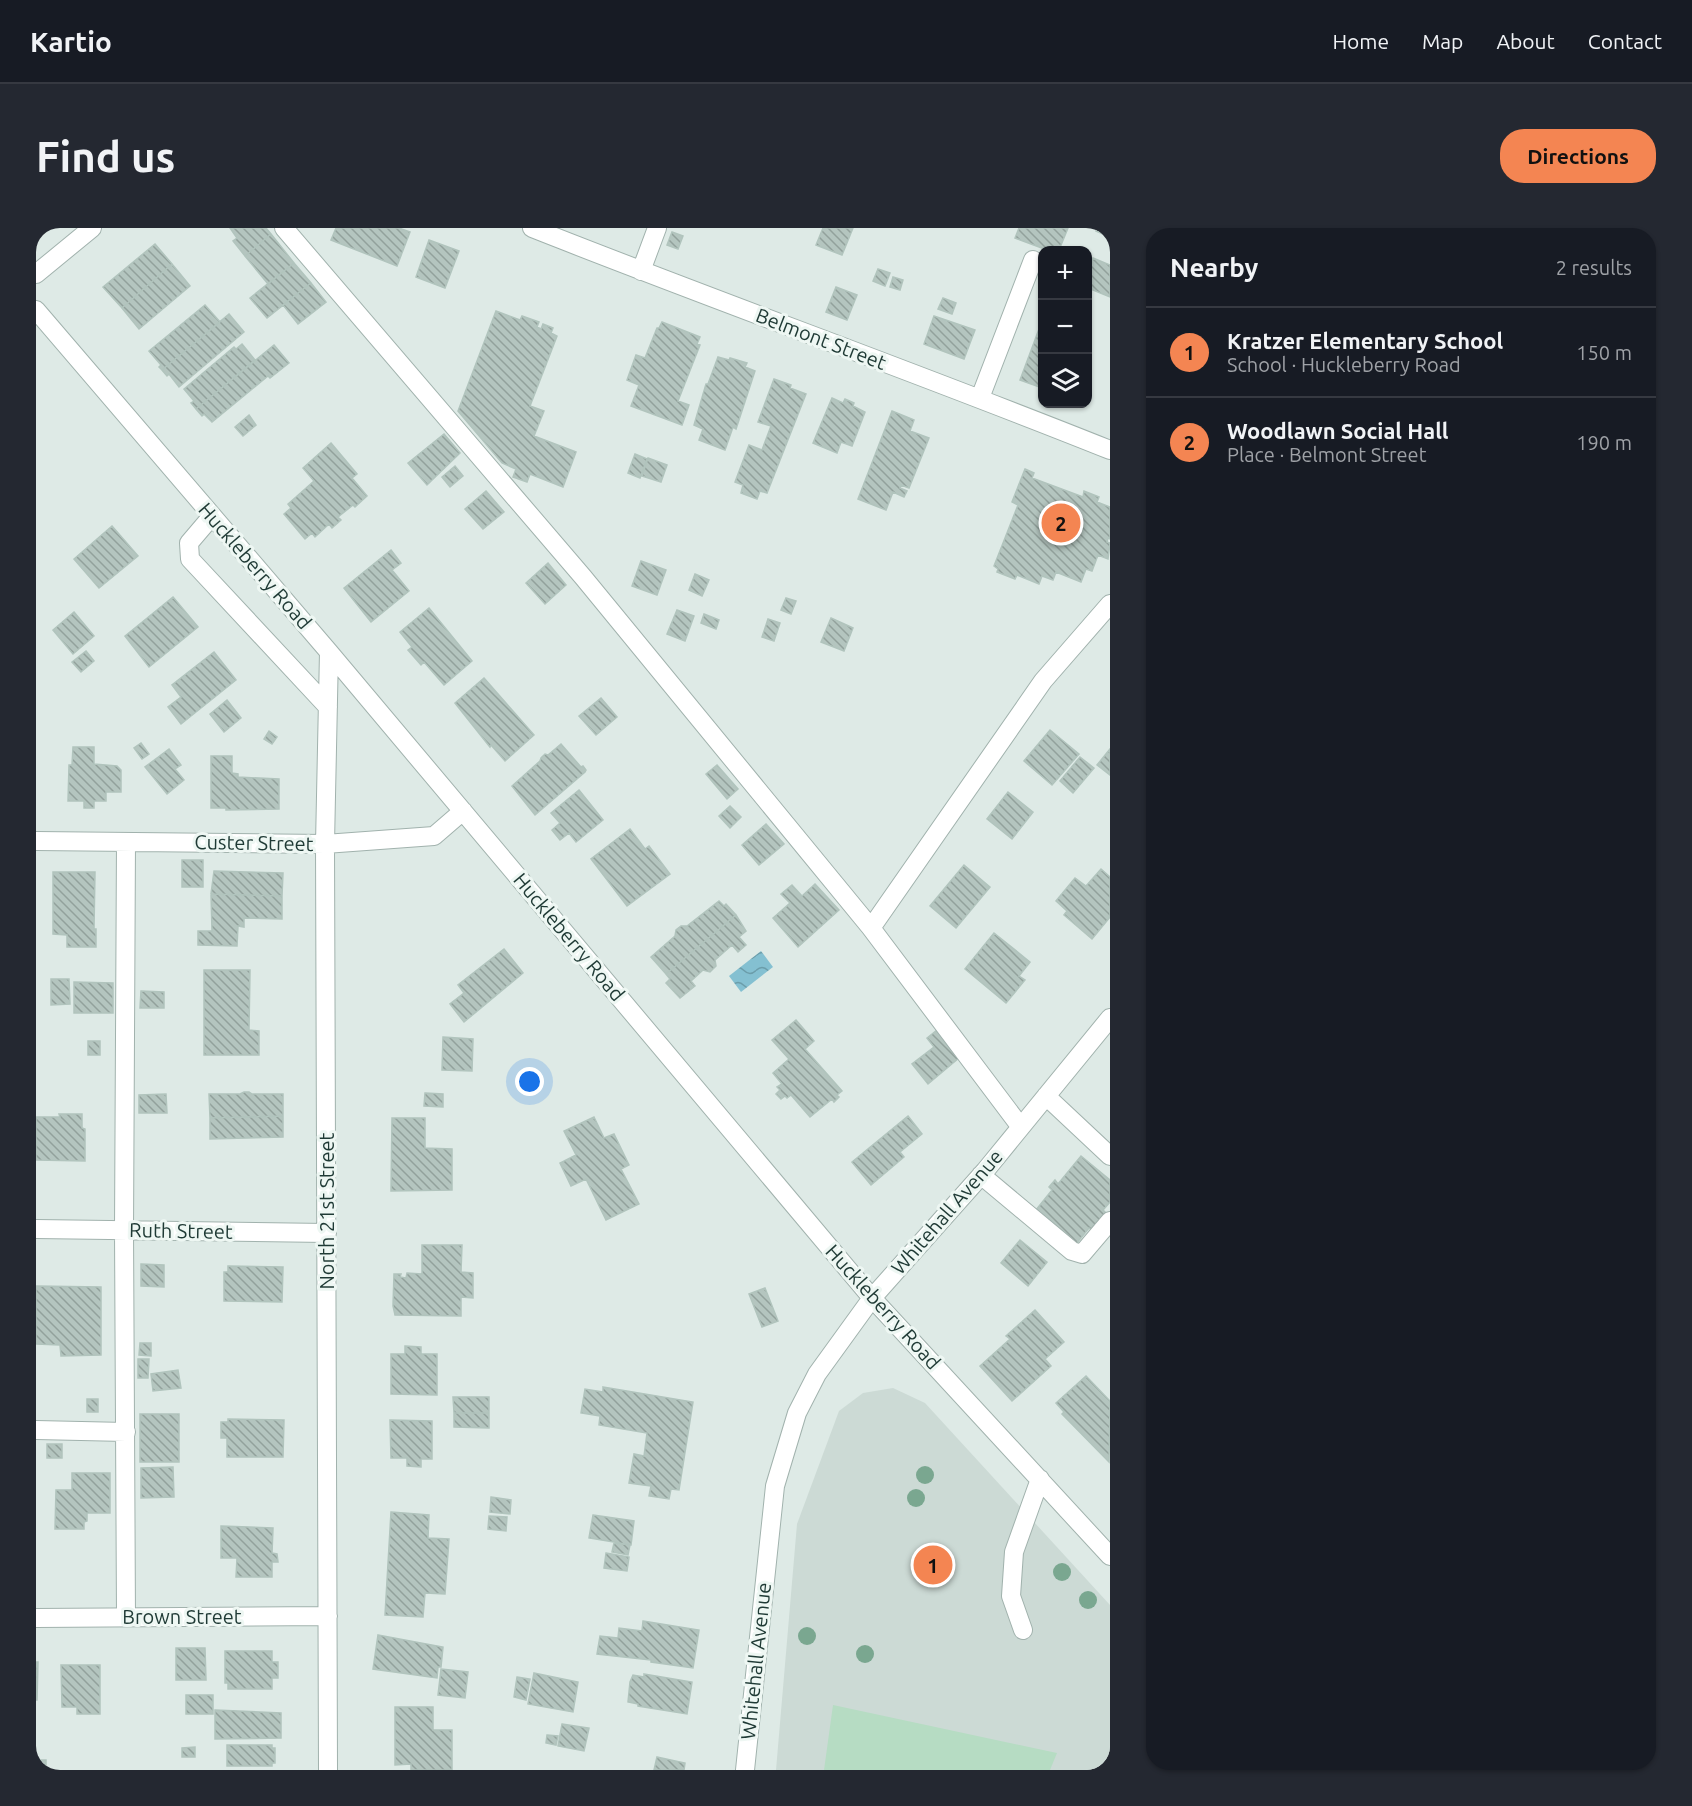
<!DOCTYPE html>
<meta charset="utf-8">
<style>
:root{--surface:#171b24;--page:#242831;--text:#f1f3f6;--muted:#9ea1a6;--line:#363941;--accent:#f48552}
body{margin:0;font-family:Ubuntu,sans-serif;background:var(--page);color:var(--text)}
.controls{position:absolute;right:18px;top:18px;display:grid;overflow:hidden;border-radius:12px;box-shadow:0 2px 4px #0004}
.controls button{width:54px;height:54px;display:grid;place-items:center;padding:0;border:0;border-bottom:2px solid var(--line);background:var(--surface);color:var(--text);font:30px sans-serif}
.you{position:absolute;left:494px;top:854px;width:21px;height:21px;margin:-15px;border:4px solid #fff;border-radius:50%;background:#1a73e8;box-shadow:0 0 0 9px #1a73e833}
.badge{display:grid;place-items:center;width:39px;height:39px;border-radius:50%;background:var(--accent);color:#111;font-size:20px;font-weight:700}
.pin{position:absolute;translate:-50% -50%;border:3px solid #fff;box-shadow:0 2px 6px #0006}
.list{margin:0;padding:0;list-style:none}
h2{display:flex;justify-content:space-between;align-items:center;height:78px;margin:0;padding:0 24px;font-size:26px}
h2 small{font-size:20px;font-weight:400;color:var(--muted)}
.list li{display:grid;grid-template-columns:39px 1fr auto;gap:18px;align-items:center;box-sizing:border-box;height:90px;padding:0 24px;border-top:2px solid var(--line)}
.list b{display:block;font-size:22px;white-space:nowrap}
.list p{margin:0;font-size:20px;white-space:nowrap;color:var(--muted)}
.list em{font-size:20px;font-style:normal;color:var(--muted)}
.icon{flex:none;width:33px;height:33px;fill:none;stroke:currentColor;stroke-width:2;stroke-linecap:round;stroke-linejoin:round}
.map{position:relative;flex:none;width:1074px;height:1542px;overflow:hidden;border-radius:24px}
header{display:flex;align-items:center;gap:36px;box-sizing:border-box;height:84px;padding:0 30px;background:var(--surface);border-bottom:2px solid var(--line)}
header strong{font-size:28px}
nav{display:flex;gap:33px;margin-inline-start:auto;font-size:21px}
.intro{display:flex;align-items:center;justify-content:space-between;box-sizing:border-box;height:144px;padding:0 36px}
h1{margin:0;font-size:42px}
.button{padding:15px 27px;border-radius:24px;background:var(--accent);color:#111;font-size:21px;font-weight:700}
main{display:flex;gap:36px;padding:0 36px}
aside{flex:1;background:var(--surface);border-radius:24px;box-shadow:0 2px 4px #0004}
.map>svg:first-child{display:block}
</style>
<header>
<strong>Kartio</strong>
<nav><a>Home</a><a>Map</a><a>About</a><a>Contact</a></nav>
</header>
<div class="intro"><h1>Find us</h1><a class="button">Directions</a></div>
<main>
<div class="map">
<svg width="1074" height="1542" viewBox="0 0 1074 1542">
<defs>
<pattern id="water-waves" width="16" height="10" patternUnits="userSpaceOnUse" patternTransform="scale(1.5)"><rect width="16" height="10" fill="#84c0d1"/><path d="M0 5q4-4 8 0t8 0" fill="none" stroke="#6b9daa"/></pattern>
<pattern id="building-back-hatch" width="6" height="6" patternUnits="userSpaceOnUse" patternTransform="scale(1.5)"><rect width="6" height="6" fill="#b4c5bf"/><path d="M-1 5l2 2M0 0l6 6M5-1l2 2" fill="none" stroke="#92a19c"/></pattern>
</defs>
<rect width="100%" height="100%" fill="#deeae6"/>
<path fill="#ccdad5" d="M857 1160 889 1175 1074 1377V1542H740L761 1296 803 1183 827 1165Z"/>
<path fill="#b6dcc3" d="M797 1477 1021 1525 1014 1542H788Z"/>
<path fill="url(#water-waves)" d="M725 723 737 739 705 764 693 748Z"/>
<path fill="url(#building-back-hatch)" stroke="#b1c4bd" stroke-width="1.5" d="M194 0H230L235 6 209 28 197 13 201 10Z
M300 0H363L374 4 361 38 295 12Z
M787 0H817L806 27 780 17Z
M983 0H1032L1023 22H1011L979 10Z
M1061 0H1074V9L1060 3Z
M636 4 647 8 642 21 631 17Z
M235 6 258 35 232 56 209 28Z
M393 12 423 23 409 60 380 49Z
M119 16 136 36 86 80 67 59Z
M1057 30 1074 37V69L1052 60V46Z
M258 35 275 55 231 90 214 70Z
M136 36 154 58 103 101 86 80Z
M842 41 854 45 849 58 837 53Z
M857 49 867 52 864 62 854 59Z
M275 55 290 74 262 96 247 77Z
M800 59 821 67 811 92 790 84Z
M907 70 920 75 916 86 902 81Z
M169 77 184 94 126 142 123 139 125 137 113 123Z
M460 83 484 92 486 88 503 94 501 99 505 101 507 96 517 100 515 105 521 108 494 178 508 183 498 208 540 224 527 259 494 246 491 254 477 249 480 241 466 235 422 183Z
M193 86 208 104 143 159 133 146 131 148 126 142Z
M898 88 939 102 928 131 888 116Z
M1006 93V160L984 152Z
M626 94 664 109 661 116 664 117 642 173 653 177 646 197 595 178 603 157 591 152 600 127 609 130 621 100H623Z
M206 116 219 132 160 181 155 175 158 173 148 161 198 119 200 121Z
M238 117 253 135 234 150 232 148 176 194 168 186 166 188 160 181Z
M682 129 693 132 694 130 711 135 709 139 719 143 700 201 697 199 689 222 663 212 667 201 658 197 670 156H672Z
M738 151 755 157 754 160 770 166 731 265 724 263 721 271 705 265 707 257 699 254 713 217 726 222 735 198 722 194Z
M796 170 807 175 809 171 818 175 817 178 829 184 816 218 805 214 801 225 777 215Z
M856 183 878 192 874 203 893 210 873 260 865 257 864 260 871 263 868 269 857 264 850 282 822 271Z
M213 187 220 197 207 208 199 199Z
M408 206 424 225 391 257 372 235Z
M295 215 321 246 316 250 331 268 319 279 317 277 302 289 305 292 296 300 293 296 279 309 276 305 269 311 248 286 255 280 252 276 278 253 267 240Z
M599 226 611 231 604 250 592 245Z
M612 230 631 237 625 254 606 248Z
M419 238 427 248 414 259 406 249Z
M989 241 998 245 996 250 1047 269 1048 263 1063 269 1061 274 1074 279V311L1072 310 1071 314 1074 315 1072 331 1062 327 1056 343 1050 341 1045 354 1020 344 1017 352 1006 348 1003 356 981 347 979 351 961 344 962 341 958 338 982 277 976 274Z
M450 263 468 284 447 301 429 281Z
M76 298 102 328 63 360 38 331Z
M355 322 365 335 356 342 373 363 335 394 308 360Z
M605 333 630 342 621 367 596 358Z
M512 335 530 357 509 376 490 355Z
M659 346 673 352 666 368 653 362Z
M137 369 162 399 113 439 89 408Z
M750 370 760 373 755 386 745 382Z
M393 380 436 433 408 457 388 434 385 437 372 422 376 419 364 404Z
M641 382 658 388 649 413 631 406Z
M38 384 58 408 37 426 17 402Z
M668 386 683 392 680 401 665 395Z
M795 390 817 400 808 423 785 414Z
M732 391 744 395 738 413 726 409Z
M50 423 58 433 45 444 36 434Z
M178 424 200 452 145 496 132 479 145 469 136 457Z
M448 450 498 507 469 533 455 517 454 519 419 475Z
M565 470 581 489 560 507 543 488Z
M191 472 205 490 188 504 174 486Z
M1014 502 1043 526 1016 557 988 533Z
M233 503 241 509 236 516 228 511Z
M105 515 113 526 106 531 98 520Z
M525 516 545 539 547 538 550 542 549 544 499 587 476 558 504 533 505 530 509 526 512 527Z
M37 519H58V536L81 538 85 542V564H70V573H58V580H48V573H32L33 537H36Z
M133 521 145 537 139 541 148 552 131 566 109 539Z
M1074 521V547L1061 537Z
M175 528H196V545L202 546V549L243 551V581L190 582V580H175Z
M1044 529 1058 540 1037 565 1024 553Z
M681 537 702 561 691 571 670 546Z
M543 562 567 592 540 614 533 605 524 612 516 602 524 595 515 585Z
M972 564 997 584 976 611 951 591Z
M694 578 705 589 694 600 683 588Z
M730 596 748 616 723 637 706 617Z
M594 601 609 621 613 618 634 646 591 678 555 631Z
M146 632H167V659H146Z
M928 637 954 659 920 700 894 678Z
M1065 641 1074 649V689L1056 711 1028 687 1031 683 1020 673 1039 650 1050 658Z
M178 643 247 645 246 668 175 666Z
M17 644H59L58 701H60V719H31V707L17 706Z
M779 656 803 682 762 719 737 690 754 675 745 666 756 657 766 668Z
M175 666 246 668V691L208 690V699L202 698 201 718 162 717V703H176Z
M683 673 688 678 690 676 700 687 630 746 615 729 639 708 640 702 645 698H651Z
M700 687 710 703 703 709 710 717 702 724 696 717 679 732 680 738 674 744 667 742 655 753 659 758 644 770 630 755 634 751 630 746Z
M958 705 994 734 983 748 989 752 970 775 929 741Z
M468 721 487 745 428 794 414 776 428 765 422 757Z
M168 742H214L213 802 223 803V827H168Z
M15 751H33L34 776 15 777Z
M38 754 77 755V785H38Z
M105 763 128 764V780H104Z
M760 792 778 813 769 821 806 863 801 867 803 869 798 874 796 871 774 889 755 867 751 870 749 868 745 871 740 866 744 862 741 859 746 856 737 845 753 831 736 812Z
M901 802 923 830 892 856 876 836 898 819 891 810Z
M407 809 437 811 436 843 406 842Z
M52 813H64V827H52Z
M208 864H213L216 866H247V888L174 890 173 866H204Z
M389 865 407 866V879L388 878Z
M130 866 131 885H103V867Z
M23 886H46V900L49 901V933L0 932V889H24Z
M247 888V909L174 911V890Z
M872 888 886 906 864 924 868 929 835 957 816 934Z
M558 889 568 910 578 906 593 937 585 941 603 976 570 992 550 951 535 958 524 935 540 927 528 903Z
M356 890H389V920L416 921V962L355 963Z
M1045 928 1074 952V974L1067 982 1071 986 1057 1003 1053 1000 1036 1021 996 987 1016 962 1013 959 1019 952 1022 956Z
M984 1012 1011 1034 992 1058 965 1035Z
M386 1017H426L425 1044 437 1045V1070L425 1069V1088L359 1087 357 1078 358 1046H365L364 1049 370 1050 371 1045 386 1046Z
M105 1036 128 1037V1059L105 1058Z
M192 1038 247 1039 246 1074 188 1073V1044H192Z
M0 1058 65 1059V1127L25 1128 24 1117 0 1116Z
M729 1060 742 1093 726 1099 713 1066Z
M999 1082 1028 1114 1009 1131 1015 1138 976 1173 944 1138 974 1111 970 1108Z
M104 1115H115V1128L103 1127Z
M369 1118 385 1119V1126H401V1167L355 1166V1126H369Z
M102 1131H113L112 1150H102Z
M142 1142 145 1160 117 1163 115 1146Z
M1050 1148 1074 1173 1073 1234 1026 1186 1028 1184 1020 1175Z
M567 1159 657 1174 643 1262 635 1261 633 1271 613 1268 615 1258 593 1255 598 1226 608 1228 611 1205 563 1197 564 1188 545 1185 549 1161 567 1164Z
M417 1169H453V1185H418Z
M51 1171H62V1184H51Z
M418 1185H453V1200L418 1199Z
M104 1186H143V1234H104Z
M192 1191 248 1192 247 1229H191V1210H185V1194H192Z
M354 1192 396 1193V1231H385V1239L371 1238V1230H355Z
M11 1216H26V1230H11Z
M137 1239 138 1269 105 1270V1240Z
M36 1245H74V1285H51V1293L48 1294V1301H19L20 1262H36Z
M455 1269 475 1272 474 1286 454 1284Z
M355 1284 393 1287 392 1310 413 1311 409 1366 389 1365 387 1389 349 1387Z
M557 1287 598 1293 595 1317 553 1310Z
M453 1288 471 1289 470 1303 452 1301Z
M185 1298 237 1300 236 1325 241 1326 242 1334H236V1349H200L201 1330H185Z
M578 1315 594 1317 592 1327 576 1324Z
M570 1325 593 1329 591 1343 568 1340Z
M607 1393 663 1402 657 1440 615 1434V1432L561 1426 564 1408 582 1410 583 1400 606 1403Z
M342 1407 407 1419 405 1439H402L401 1450 337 1441Z
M140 1420H169L170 1452H140Z
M189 1423H236V1434H242V1450H236V1461H192V1455H189Z
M0 1434H2L1 1472H0Z
M25 1437H64V1486H41V1479H26Z
M405 1441 432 1444 429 1470 402 1467Z
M498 1445 542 1454 537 1484 492 1476Z
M608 1446 656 1454 651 1486 602 1478V1476L592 1474 594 1454 597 1447 608 1449Z
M481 1449 494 1451 490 1472 478 1469Z
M150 1467H177V1486H150Z
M359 1479H397V1502H416V1542H375V1536L359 1537Z
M179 1482 245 1485V1510L179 1511Z
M526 1496 553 1500 548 1523 522 1518Z
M511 1507 522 1508 520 1517 510 1515Z
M191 1517H236V1520H239V1535H236V1538H191Z
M159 1519V1529H146V1520Z
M621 1529 649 1535 648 1542H618Z
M0 1532H10V1542H0Z"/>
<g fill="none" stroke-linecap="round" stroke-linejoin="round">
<defs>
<path id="minor" d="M248 0 547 349 835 700 1007 453 1074 376
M496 0C688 76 882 145 1074 222
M605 43 621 0
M0 46 56 0
M0 82 293 424 836 1070 1074 1328
M944 170 997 32
M176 288 153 315 154 331 292 479
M0 613 289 616 398 608 427 583
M835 700 984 898
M1010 868 1074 928
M945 947 1036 1023 1046 1026 1074 993
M0 1001 291 1005
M0 1202 90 1204
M90 1389 88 1002 90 614
M0 1390 292 1388
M987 1402 975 1368 978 1324 1004 1251
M292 1542 289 616 293 424
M709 1542 739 1258 761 1185 781 1146 836 1070 949 943 1074 790"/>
</defs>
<use href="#minor" stroke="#a1b2ad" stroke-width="20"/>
<use href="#minor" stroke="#fff" stroke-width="18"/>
</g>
<g fill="#7aa790">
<circle cx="889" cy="1247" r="9"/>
<circle cx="880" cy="1270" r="9"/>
<circle cx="1026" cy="1344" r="9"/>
<circle cx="1052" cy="1372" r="9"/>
<circle cx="771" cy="1408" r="9"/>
<circle cx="829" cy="1426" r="9"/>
</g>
<g text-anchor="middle" stroke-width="6" stroke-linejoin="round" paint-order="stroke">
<g font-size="20" fill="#1f3a35" stroke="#eef7f3">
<text transform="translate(785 111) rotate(21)" y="7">Belmont Street</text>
<text transform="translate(219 338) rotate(49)" y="7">Huckleberry Road</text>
<text transform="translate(218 615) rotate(1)" y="7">Custer Street</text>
<text transform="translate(533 709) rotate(50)" y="7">Huckleberry Road</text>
<text transform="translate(291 983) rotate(-90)" y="7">North 21st Street</text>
<text transform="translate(911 984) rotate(-49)" y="7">Whitehall Avenue</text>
<text transform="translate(145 1003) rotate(1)" y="7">Ruth Street</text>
<text transform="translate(847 1079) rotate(48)" y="7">Huckleberry Road</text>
<text x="146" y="1396">Brown Street</text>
<text transform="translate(720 1433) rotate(-84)" y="7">Whitehall Avenue</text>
</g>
</g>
</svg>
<div class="controls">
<button>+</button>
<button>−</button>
<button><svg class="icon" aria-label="layers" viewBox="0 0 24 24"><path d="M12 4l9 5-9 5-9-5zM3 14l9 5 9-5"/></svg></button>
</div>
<div class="you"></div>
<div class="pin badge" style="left:897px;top:1337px">1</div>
<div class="pin badge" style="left:1025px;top:295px">2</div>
</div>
<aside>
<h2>Nearby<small>2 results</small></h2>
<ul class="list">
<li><span class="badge">1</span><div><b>Kratzer Elementary School</b><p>School · Huckleberry Road</p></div><em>150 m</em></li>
<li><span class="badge">2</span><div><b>Woodlawn Social Hall</b><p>Place · Belmont Street</p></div><em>190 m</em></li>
</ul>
</aside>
</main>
